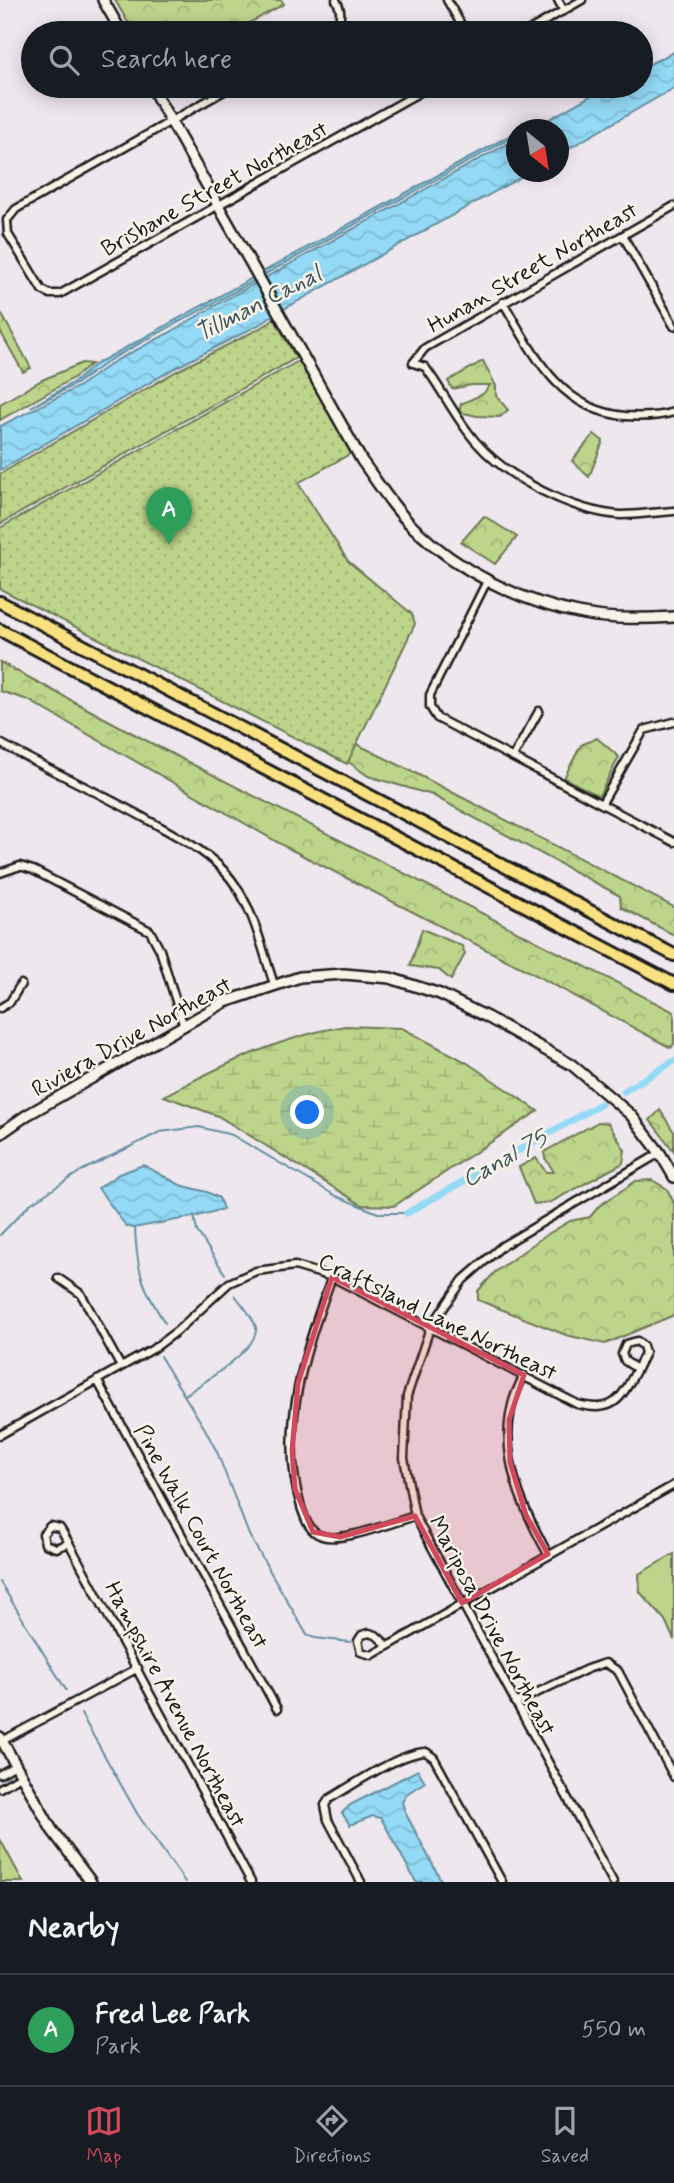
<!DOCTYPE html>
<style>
:root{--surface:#171b24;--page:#20242c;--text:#f1f3f6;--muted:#9ea1a6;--line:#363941;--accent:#d1495b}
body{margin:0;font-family:Mynerve,sans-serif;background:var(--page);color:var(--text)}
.compass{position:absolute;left:506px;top:119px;width:63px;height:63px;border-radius:50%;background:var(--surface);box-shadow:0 4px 18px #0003;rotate:150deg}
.you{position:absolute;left:308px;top:1113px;width:24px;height:24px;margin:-18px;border:5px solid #fff;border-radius:50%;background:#1a73e8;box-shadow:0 0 0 10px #1a73e833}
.badge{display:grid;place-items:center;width:46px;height:46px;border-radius:50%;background:var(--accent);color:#fff;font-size:23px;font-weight:700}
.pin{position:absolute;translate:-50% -58px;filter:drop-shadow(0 2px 4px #0008)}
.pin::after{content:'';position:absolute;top:37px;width:24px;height:21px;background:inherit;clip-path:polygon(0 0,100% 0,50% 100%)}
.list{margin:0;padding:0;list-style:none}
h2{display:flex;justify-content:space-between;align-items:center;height:91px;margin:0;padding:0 28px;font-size:30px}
h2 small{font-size:23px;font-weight:400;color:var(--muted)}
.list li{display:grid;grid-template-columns:46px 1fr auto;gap:21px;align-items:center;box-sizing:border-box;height:112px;padding:0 28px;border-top:2px solid var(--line)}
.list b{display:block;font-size:26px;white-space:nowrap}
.list p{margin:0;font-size:23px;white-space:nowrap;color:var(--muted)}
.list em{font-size:23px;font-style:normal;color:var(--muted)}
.icon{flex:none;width:38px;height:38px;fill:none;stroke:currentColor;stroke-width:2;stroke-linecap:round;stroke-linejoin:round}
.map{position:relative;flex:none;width:674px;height:1882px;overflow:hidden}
.search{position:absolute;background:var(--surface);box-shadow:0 4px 18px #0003;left:21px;right:21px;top:21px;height:77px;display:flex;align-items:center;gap:18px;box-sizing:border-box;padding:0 24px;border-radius:38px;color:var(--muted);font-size:26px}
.sheet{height:203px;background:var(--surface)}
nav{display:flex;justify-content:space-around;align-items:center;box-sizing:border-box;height:98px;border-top:2px solid var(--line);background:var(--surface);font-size:19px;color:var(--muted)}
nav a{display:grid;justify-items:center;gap:4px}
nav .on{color:var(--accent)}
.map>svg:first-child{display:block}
</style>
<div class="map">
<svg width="674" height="1882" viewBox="0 0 674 1882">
<defs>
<pattern id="forest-crowns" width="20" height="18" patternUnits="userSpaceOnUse" patternTransform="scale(1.75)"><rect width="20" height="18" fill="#bdd58b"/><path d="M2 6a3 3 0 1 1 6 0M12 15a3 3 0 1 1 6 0" fill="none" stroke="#a2b677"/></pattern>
<pattern id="wetland-marsh" width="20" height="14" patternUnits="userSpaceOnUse" patternTransform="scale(1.75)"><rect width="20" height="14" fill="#bdd58b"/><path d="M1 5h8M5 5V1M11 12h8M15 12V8" fill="none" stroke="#a2b677"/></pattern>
<pattern id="park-dots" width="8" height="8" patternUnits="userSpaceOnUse" patternTransform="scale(1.75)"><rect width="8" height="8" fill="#bdd58b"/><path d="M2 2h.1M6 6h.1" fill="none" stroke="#a2b677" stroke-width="1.8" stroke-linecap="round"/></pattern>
<pattern id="water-waves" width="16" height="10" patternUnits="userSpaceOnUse" patternTransform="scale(1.75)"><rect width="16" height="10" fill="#94daf6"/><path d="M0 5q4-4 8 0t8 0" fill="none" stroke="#7fbad2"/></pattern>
</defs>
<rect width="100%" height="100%" fill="#eee7ee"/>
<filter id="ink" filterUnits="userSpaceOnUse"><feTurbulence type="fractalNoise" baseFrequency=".0143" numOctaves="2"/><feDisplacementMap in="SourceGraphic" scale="14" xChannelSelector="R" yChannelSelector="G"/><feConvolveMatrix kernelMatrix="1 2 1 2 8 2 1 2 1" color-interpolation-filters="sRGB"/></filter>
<g filter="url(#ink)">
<path fill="#bdd58b" stroke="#6c7854" stroke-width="2" d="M674 1554V1640L665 1620 640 1592 639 1574Z
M0 1839 23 1882H0Z"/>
<path fill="url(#forest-crowns)" stroke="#6c7854" stroke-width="2" d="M115 0H281L284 4 231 33H134Z
M0 311 31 368 23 372 0 331Z
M483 361 496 386V396L508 410 500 417 477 416 459 412 461 404 483 394 490 385H471L452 389 448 381Z
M82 363 91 364 75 377 0 420V404L42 380Z
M594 434 603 441 589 477 572 461Z
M47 515 60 517 49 531 41 548 60 554 75 580 98 597 111 615 123 611 152 629 174 624 169 651 411 771 674 907V935L621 907 620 896 432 795 368 776 335 752 100 628 63 606 54 613 19 593 25 581 0 569V535L32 525Z
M484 516 517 537 495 564 461 542Z
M0 662 149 742 674 1012V1044L671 1048 532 973 286 847 28 700 0 691Z
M597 738 619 757 599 796 564 778 581 745Z
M422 929 462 946 465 954 451 980 439 970 410 966Z
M660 1110 674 1132V1151L650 1120Z
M598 1122 608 1123 625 1150 623 1163 551 1202 534 1204 519 1167 536 1158 546 1172H554L545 1158 544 1152Z
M652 1180 667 1189 674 1203V1315L605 1344 566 1335 478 1300V1291L495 1272 543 1237 570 1221 590 1217 599 1206 636 1181Z"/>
<path fill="url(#wetland-marsh)" stroke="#6c7854" stroke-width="2" d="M345 1026 402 1028 466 1062 538 1111 394 1206 362 1205 218 1116 164 1096C222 1065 280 1037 345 1026Z"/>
<path fill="url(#park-dots)" stroke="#6c7854" stroke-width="2" d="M274 318 296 358 0 524V474L177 371 268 324Z
M304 358 355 451 298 483 348 561 412 614 415 624 347 764 0 589V528Z"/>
<path fill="url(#water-waves)" stroke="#648e9f" stroke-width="2" d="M674 52V88L559 154 558 130 532 129 608 86H641V68Z
M516 132V135L511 138 262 276 261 273Z
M516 139V172H530L268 318 266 321 175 368 0 470V426L78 387 115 361 169 333 216 305Z
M254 277 256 280 113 358 76 384 31 407 77 380 94 365Z
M143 1165 180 1185 207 1192 219 1198 223 1209 198 1216 133 1228 126 1226 98 1188 119 1174Z
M418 1770 425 1782 408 1793 402 1802 406 1814 442 1882H416L381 1818 373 1816 350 1825 342 1813 350 1805Z"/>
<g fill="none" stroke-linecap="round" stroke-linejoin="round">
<path stroke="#648e9f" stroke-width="2" d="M194 1215 197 1231 225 1274
M135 1228C137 1271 142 1287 165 1323
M0 1235 30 1204 81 1171 160 1132 199 1127 232 1135 336 1196 378 1213H407
M160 1356 205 1429 217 1452 249 1535 307 1635 315 1638 350 1642
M185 1395C201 1384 259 1349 256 1328 254 1317 242 1305 235 1295
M0 1582 66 1690
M81 1714 138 1815 185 1882"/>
<path stroke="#94daf6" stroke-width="7" d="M624 1091 674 1061
M407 1213 601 1104"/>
<defs>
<path id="street" d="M447 0 466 33
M558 0 564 11
M324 33C339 25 345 16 336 0
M524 33 582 0
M233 86 16 209 7 220 8 234 42 290 50 294H60L431 86
M674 206 425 348 413 363 425 367C443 391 456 419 476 442 507 478 573 512 621 515 638 515 657 512 674 511
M623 236 674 326
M503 302C533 353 559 410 625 416 642 417 658 417 674 412
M487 581 430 695V707L437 718 674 842
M0 743C49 770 100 793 148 820 178 837 210 852 231 879 254 909 262 949 274 984
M513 757 539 711
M602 803 644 730 674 722
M0 873 20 866 33 870 150 931 160 950 184 1027
M0 1008 10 1002 21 984
M332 1277C305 1349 278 1430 301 1507 305 1519 309 1532 322 1536 342 1543 393 1522 415 1516
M58 1278 81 1294 121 1367
M637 1341 643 1346 645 1353 637 1369 625 1361 622 1354 626 1344Z
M524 1375C519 1385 514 1395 512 1405 499 1458 523 1509 548 1554
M97 1380 277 1709
M0 1435 153 1349 177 1331 229 1283 256 1271 295 1266 332 1277 577 1404C614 1414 621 1399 637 1369
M50 1526 60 1528 69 1543 56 1548 45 1544 43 1534Z
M69 1543 251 1882
M369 1633 376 1635 388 1646 372 1655 361 1652 358 1641 362 1635Z
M388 1646 674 1485
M515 1703 587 1669 605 1663 618 1671 674 1777
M2 1741 138 1668
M0 1774 16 1765
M0 1788 21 1776
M361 1882 328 1820 325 1805 329 1799C353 1785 399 1753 426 1752L434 1758 502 1882
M613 1882 415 1516 404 1458 407 1396 430 1328 463 1280 502 1246 660 1153"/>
<path id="secondary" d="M103 0 122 33
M151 86 362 461C378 483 394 509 414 528 460 572 521 602 583 614 613 620 644 619 674 617
M0 1134 27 1115 225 1002 300 977 344 974 390 978 440 994 487 1017 572 1065 631 1115 660 1153 674 1177
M0 1737 52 1830 91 1882"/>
<path id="highway" d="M0 602 674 955
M0 630 674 984"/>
</defs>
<use href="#street" stroke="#1c1c1c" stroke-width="11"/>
<use href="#secondary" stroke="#1c1c1c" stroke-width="14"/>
<use href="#highway" stroke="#1c1c1c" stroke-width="16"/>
<use href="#street" stroke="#f7f3e8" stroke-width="6"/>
<use href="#secondary" stroke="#f7f3e8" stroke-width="9"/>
<use href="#highway" stroke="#f9e181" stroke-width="10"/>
</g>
</g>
<path fill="#d1495b" fill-opacity="0.2" stroke="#d1495b" stroke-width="5" stroke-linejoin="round" d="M332 1277 524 1375 509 1420 510 1462 526 1515 548 1554 462 1603 415 1516 340 1537 313 1532 295 1489 292 1450 298 1383Z"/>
<g text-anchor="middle" stroke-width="5" stroke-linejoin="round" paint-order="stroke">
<g font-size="23" fill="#1c1c1c" stroke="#f7f3e8">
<text transform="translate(214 188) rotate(-29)" y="8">Brisbane Street Northeast</text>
<text transform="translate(532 267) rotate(-30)" y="8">Hunan Street Northeast</text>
<text transform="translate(131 1036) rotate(-29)" y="8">Riviera Drive Northeast</text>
<text transform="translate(438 1316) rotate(26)" y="8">Craftsland Lane Northeast</text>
<text transform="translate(202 1536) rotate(61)" y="8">Pine Walk Court Northeast</text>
<text transform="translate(493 1625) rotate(62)" y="8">Mariposa Drive Northeast</text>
<text transform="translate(176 1704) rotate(62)" y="8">Hampshire Avenue Northeast</text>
</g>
<g font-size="24" font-style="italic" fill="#40555d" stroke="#f7f3e8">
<text transform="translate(258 303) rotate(-27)" y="8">Tillman Canal</text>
<text transform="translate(504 1158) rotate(-29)" y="8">Canal 75</text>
</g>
</g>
</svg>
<svg class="compass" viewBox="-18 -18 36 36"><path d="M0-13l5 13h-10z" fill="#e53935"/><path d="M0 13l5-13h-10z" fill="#9ea1a6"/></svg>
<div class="you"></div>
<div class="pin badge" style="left:169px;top:545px;background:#2e9e5b">A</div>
<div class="search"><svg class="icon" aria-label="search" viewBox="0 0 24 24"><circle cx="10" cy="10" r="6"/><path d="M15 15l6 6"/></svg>Search here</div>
</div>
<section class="sheet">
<h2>Nearby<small></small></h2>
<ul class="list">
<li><span class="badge" style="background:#2e9e5b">A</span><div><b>Fred Lee Park</b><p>Park</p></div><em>550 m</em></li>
</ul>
</section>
<nav>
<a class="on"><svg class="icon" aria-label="map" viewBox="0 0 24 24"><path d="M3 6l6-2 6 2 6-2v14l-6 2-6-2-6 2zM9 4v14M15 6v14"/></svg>Map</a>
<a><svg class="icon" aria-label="directions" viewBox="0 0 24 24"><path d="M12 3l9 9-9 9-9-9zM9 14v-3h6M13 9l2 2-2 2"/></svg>Directions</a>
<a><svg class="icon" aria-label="saved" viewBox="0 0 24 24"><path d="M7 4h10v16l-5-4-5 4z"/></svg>Saved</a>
</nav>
